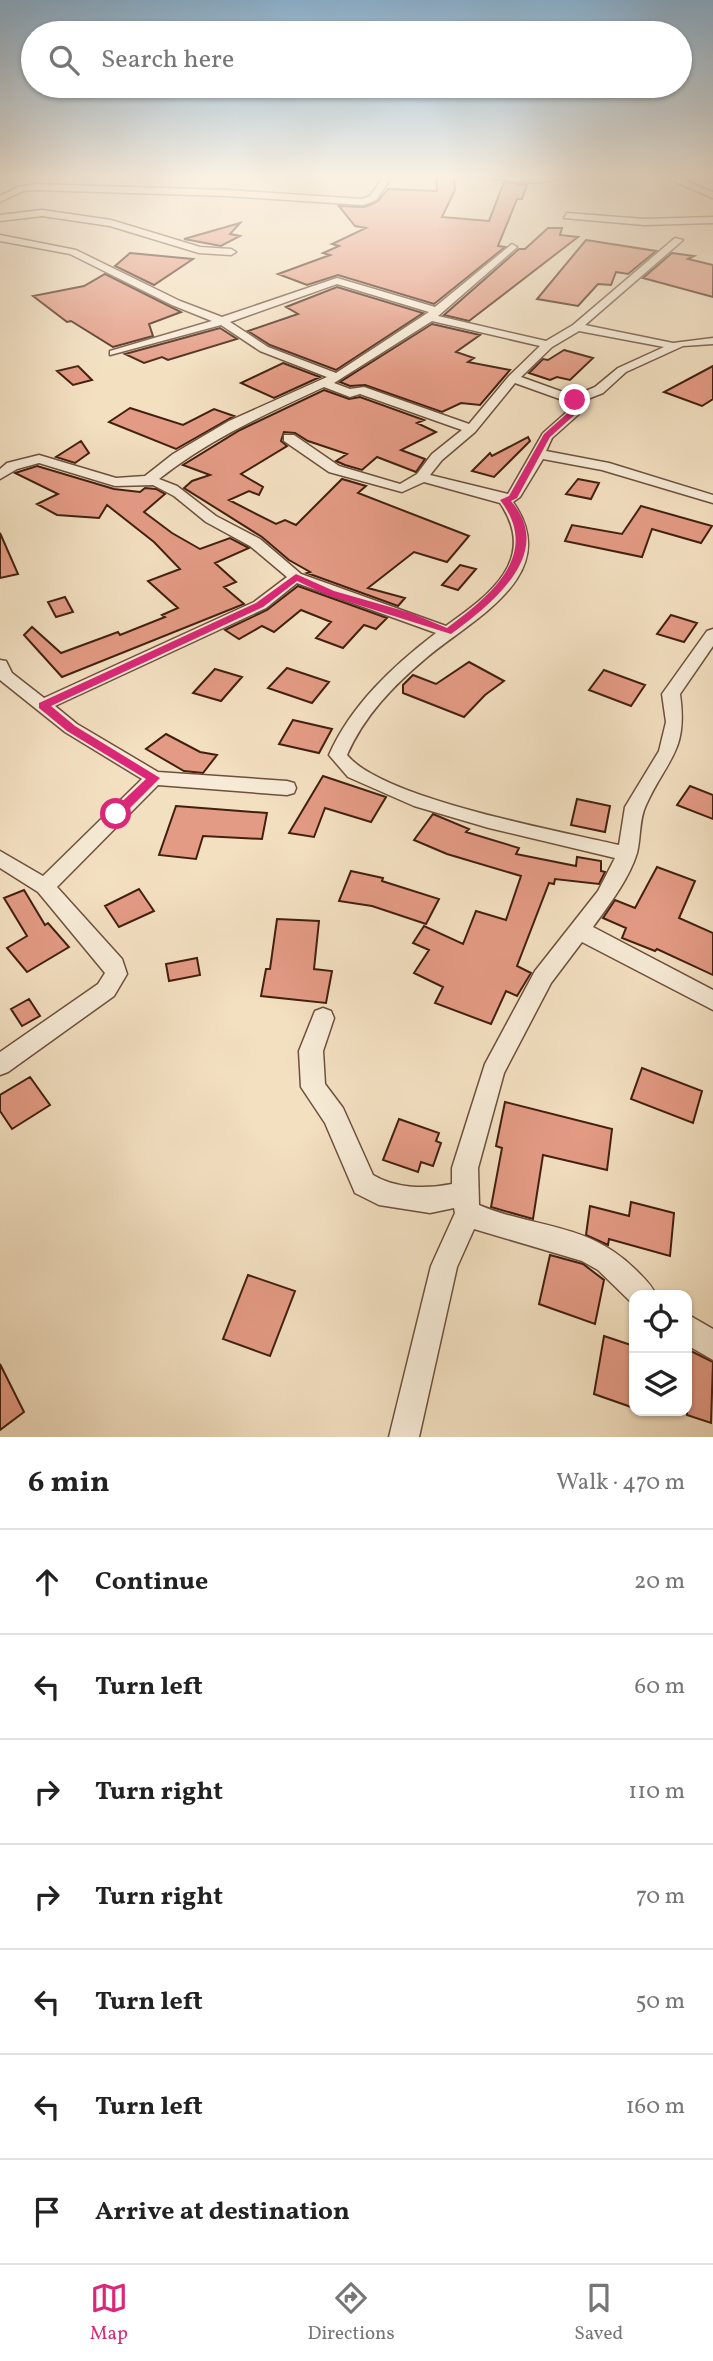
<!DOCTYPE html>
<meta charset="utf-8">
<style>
:root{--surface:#fff;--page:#f2f2f2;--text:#222;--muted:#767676;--line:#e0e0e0;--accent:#db2777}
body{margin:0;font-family:Vollkorn,serif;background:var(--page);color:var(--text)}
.controls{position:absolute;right:21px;bottom:21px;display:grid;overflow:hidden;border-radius:14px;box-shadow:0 2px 5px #0004}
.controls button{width:63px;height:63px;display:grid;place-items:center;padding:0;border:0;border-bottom:2px solid var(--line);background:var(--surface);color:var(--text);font:35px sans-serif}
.stop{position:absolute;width:21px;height:21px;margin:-16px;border:5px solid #db2777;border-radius:50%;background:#fff}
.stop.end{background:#db2777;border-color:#fff;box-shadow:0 2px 7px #0008}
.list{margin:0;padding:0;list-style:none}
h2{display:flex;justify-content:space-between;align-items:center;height:91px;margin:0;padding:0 28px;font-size:30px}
h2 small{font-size:23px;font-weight:400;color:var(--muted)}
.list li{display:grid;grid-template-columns:46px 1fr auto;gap:21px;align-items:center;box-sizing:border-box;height:105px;padding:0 28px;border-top:2px solid var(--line)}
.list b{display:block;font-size:26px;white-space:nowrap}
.list em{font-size:23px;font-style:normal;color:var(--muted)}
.icon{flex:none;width:38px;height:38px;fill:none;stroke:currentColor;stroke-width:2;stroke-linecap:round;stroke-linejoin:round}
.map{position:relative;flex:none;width:713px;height:1437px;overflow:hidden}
.search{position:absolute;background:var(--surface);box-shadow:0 2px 5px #0004;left:21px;right:21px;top:21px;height:77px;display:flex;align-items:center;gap:18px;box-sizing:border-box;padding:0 24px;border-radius:38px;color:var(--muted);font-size:26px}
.sheet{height:826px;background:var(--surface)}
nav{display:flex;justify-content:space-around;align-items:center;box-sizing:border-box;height:98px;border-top:2px solid var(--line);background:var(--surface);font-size:19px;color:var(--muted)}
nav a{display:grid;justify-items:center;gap:4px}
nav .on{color:var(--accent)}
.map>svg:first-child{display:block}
</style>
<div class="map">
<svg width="713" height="1437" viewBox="0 0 713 1437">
<rect width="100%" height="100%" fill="#f3e0c1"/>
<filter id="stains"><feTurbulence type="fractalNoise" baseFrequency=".00286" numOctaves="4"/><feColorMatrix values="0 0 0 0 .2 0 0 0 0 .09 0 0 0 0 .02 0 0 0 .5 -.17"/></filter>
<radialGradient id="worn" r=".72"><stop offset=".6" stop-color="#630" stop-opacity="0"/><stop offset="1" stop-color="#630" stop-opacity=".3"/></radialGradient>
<path fill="#e49b85" stroke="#42200f" stroke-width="2" d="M436 177 454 178 455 190 442 217 489 221 504 182 527 185 522 199H517L498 246 505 247 434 304 338 275 307 285 278 274 330 255 323 253 339 246 332 244 366 228 355 226 339 206 364 207 377 202 388 189 437 191Z
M240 223 230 234 240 236 221 246 184 239Z
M548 228H562L560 235 578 237 469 321 444 315 519 249H525Z
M586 240 656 251 628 274 616 272 611 285 598 284 578 306 537 299Z
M130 253 193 259 154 285 115 266Z
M672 253 694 256 688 259 713 265V297L643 278Z
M105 274 181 312 149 324 153 336 113 347 71 321 67 322 33 296 84 286Z
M337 287 423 313 336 370 270 345 248 331 298 314 286 307Z
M432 324 480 335 456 352 474 358 468 362 510 370 480 405 461 403 442 412 365 385 350 386 340 382Z
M220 328 237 339 168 360 162 357 144 363 125 354Z
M564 350 593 358 570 380 557 377 550 380 529 373 543 359 548 360Z
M283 363 320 377 274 398 241 383Z
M78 366 92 380 73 385 57 371Z
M713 366V399L702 406 664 392Z
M324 390 349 399 360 397 424 420 417 423 436 432 401 450 425 459 416 472 377 457 362 470 345 465 336 461 347 454 308 441 295 433 284 432 281 441 287 446 241 474 263 487 259 495 249 491 229 500 276 524 285 520 296 525 342 479 366 486 358 493 469 536 447 562 414 552 368 588 405 598 398 606 307 573 310 572 289 560 262 537 184 488 192 481 210 475 183 465 240 430Z
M130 408 183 425 214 409 234 416 176 449 109 422Z
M528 437 530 441 494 477 472 471 490 453 492 456Z
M81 441 89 453 75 463 56 457Z
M37 466 114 489 140 492 145 488 156 489 165 494 144 512 172 533 200 549 230 538 249 548 215 563 236 582 224 587 244 604 62 677 24 635 32 627 61 653 118 632 120 635 165 617 162 615 178 608 148 581 180 569 154 542 107 505 99 518 57 515 37 504 58 494 15 473Z
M578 479 599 483 591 499 566 494Z
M641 506 712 526 701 543 652 529 642 557 565 541 572 525 622 534Z
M0 533 18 574 0 578Z
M460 565 476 569 458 590 442 585Z
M298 586 387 618 376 629 364 625 343 648 316 638 331 622 301 610 274 632 262 626 239 639 225 630 267 610Z
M65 597 73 612 56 617 48 602Z
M671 615 697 623 684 642 657 634Z
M469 662 504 681 485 695 464 717 403 693V685L413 675 436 684Z
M287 668 329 682 312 703 268 688Z
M215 669 242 677 221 701 193 693Z
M604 670 645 685 631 706 589 690Z
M293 720 332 729 319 753 279 744Z
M166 734 200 752 217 755 203 773 184 771 146 749Z
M323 776 386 797 371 822 325 808 314 837 289 833Z
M690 786 713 795V819L677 805Z
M577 799 610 806 605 832 571 825Z
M176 806 267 813 262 839 203 836 196 859 159 855Z
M433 814 469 829 466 832 519 848 516 854 576 866 577 857 601 861V871L605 872 599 884 555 879 554 884 549 883 517 966 531 973 517 996 506 991 491 1024 435 1003 443 987 414 973 429 950 413 943 424 926 463 944 476 911 506 920 521 876 447 854 414 840Z
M657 867 695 881 679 918 713 933V975L657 949 655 951 622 938 626 928 603 918 615 900 635 908Z
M351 871 383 878 382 881 439 899 426 924 372 906 339 901Z
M139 889 154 911 119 927 105 906Z
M24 890 45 925 48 923 69 947 27 972 7 948 27 936 4 898Z
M277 919 319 921 314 969 332 971 326 1003 261 996 266 969H270Z
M197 958 200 975 169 981 166 964Z
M29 999 40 1016 22 1026 11 1009Z
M642 1068 702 1091 693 1123 631 1099Z
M30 1077 50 1105 12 1129 0 1111V1095Z
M505 1102 612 1129 607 1170 543 1155 533 1219 491 1207 502 1148 496 1146Z
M399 1119 439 1133 436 1141 441 1143 433 1166 421 1162 418 1172 383 1160Z
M631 1202 674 1213 670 1256 609 1239 608 1245 586 1235 590 1206 629 1216Z
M550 1255 583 1264 604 1280 595 1324 539 1304Z
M248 1275 295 1291 270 1356 223 1339Z
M604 1336 634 1346V1408L594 1394Z
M687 1349 713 1362 711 1423 687 1415Z
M0 1364 24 1412 0 1430Z"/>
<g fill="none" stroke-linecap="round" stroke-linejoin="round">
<defs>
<path id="street" d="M385 175H393L376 200 363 205 226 196 36 190 23 191 0 202V196L18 187 36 184 226 190 362 199 370 196Z
M465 175H586L535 183Z
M659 175H671L713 192V198Z
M42 210 111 220 200 247 231 249 236 252 231 255 199 253 110 226 42 216 0 221V215Z
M567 213 644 219 713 217V223L644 225 564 218Z
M0 235 76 250 180 301 222 317 337 278 435 307 512 244 517 247 515 249 438 316 546 341 573 325 675 238 683 240 585 325 673 343 713 338V344L683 346 626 372 603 393 580 402 579 414 552 438 546 451 609 463 713 495V503L602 470 543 459 520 497 513 502C565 576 470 620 425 659 393 686 364 716 347 755 383 799 559 831 619 845L625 807 659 751 666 722 662 694 707 631 713 629V646L680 694C688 752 668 757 646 805 639 819 641 837 637 853 629 879 609 905 593 927L713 990V1010L582 942 551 983 504 1073 478 1168 479 1205C536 1229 588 1222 636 1270 644 1278 651 1284 656 1295H634V1305L598 1270 582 1261 474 1229 457 1267 419 1437H389L431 1266 455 1213 454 1208 430 1213 379 1205 355 1193 325 1123 301 1087 299 1051 315 1011 323 1008 331 1011 334 1018 323 1051 325 1084 343 1108 373 1175C396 1189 427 1189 452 1184V1168L485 1064 535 971 598 891 615 858 489 828 414 806 348 777 329 755C351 705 393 666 436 633L297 583 266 608 55 706 77 724 158 772 287 781 294 783 296 788 294 793 287 795 158 785 57 887 122 959 127 974 114 996 8 1072 0 1075V1052L98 984 105 973 38 892 0 868V851L43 876 142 779 65 732 0 680V660L6 661 12 673 44 698 254 602 287 577 250 546 206 522 174 496 153 485 115 486 39 463 17 469 0 479V469L7 463 39 455 116 478 145 476 173 454 229 421 327 377 260 351 221 325 110 355V351L212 321 172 305 70 254 0 241ZM337 284 429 312 336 373 268 347 230 322ZM432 321 540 346 509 376 469 424 364 387 350 389 334 383ZM579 331 664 347 618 368 595 387 574 396 521 377 552 347ZM515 383 568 402 569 410 543 433 508 494 430 475 442 460 475 432ZM324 387 350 397 360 394 462 430 432 454 417 474 400 484 339 466 294 435H284V441L329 472 402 492 424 482 500 503C539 560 488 596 446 626L301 574 260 539 216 516 177 486 159 479C209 439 266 414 324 387Z
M687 1314 713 1329V1360L687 1345Z"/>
</defs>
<use href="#street" stroke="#6e503c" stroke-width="3"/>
<use href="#street" fill="#f7ebd7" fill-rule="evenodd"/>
</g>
<linearGradient id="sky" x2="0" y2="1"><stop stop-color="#8bb6d7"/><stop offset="0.47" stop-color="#faf1e3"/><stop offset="1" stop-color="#faf1e3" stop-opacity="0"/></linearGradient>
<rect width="713" height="376" fill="url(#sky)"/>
<path fill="#db2777" d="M572 398 578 400 579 411 550 437 517 498 511 501C557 554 490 605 451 634L327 595 297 581 263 607 51 706 75 726 160 778 121 817H112V811L146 779 67 731 39 708V703L256 603 296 574 334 591 411 613 447 628C488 597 543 555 500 500L509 496 544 434 571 410Z"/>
<rect width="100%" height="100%" filter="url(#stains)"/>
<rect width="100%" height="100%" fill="url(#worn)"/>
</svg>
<div class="controls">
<button><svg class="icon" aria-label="locate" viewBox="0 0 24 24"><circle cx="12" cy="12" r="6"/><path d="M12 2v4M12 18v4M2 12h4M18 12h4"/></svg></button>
<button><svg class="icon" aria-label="layers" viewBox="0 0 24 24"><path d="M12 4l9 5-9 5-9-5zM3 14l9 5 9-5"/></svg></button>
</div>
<div class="stop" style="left:116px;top:814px"></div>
<div class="stop end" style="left:575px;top:400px"></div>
<div class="search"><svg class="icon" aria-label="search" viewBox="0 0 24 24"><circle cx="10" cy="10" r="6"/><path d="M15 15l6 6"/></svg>Search here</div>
</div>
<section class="sheet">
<h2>6 min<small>Walk · 470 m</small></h2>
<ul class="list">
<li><svg class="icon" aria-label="ahead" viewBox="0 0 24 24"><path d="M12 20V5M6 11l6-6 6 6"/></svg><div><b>Continue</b></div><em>20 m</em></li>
<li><svg class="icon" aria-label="left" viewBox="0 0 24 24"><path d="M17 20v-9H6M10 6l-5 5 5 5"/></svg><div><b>Turn left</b></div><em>60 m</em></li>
<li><svg class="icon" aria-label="right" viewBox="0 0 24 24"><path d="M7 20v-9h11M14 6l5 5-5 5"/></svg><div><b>Turn right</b></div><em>110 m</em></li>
<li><svg class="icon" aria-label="right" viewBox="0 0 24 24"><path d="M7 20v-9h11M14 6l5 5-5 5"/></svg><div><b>Turn right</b></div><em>70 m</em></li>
<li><svg class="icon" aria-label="left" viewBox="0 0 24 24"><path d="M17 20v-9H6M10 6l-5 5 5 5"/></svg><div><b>Turn left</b></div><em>50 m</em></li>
<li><svg class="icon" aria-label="left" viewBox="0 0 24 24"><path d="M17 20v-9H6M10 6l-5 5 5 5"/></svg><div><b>Turn left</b></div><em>160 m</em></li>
<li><svg class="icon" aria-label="arrive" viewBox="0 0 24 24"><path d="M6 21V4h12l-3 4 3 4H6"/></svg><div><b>Arrive at destination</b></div></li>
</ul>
</section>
<nav>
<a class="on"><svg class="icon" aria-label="map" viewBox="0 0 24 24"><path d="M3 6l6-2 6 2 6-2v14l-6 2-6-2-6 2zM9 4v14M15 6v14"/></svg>Map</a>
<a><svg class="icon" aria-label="directions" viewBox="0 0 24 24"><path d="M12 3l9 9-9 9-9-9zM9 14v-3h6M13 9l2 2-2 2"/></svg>Directions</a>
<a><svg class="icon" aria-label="saved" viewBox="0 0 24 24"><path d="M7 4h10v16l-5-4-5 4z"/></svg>Saved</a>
</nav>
